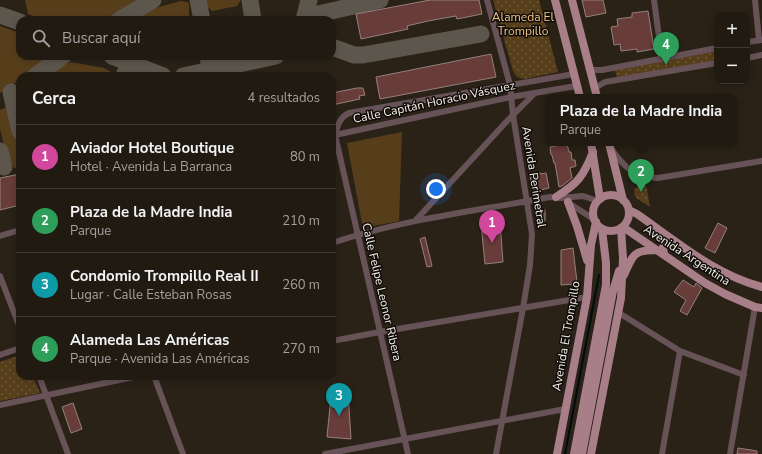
<!DOCTYPE html>
<html lang="es">
<meta charset="utf-8">
<style>
:root{--surface:#201a11;--page:#28231a;--text:#f1f3f6;--muted:#a2a19f;--line:#3d3831;--accent:#abc615}
body{margin:0;font-family:"Nunito Sans",sans-serif;background:var(--page);color:var(--text)}
.controls{position:absolute;right:12px;top:12px;display:grid;overflow:hidden;border-radius:8px;box-shadow:0 2px 6px #0003}
.controls button{width:36px;height:36px;display:grid;place-items:center;padding:0;border:0;border-bottom:1px solid var(--line);background:var(--surface);color:var(--text);font:20px sans-serif}
.you{position:absolute;left:436px;top:189px;width:14px;height:14px;margin:-10px;border:3px solid #fff;border-radius:50%;background:#1a73e8;box-shadow:0 0 0 6px #1a73e833}
.badge{display:grid;place-items:center;width:26px;height:26px;border-radius:50%;background:var(--accent);color:#fff;font-size:13px;font-weight:700}
.pin{position:absolute;translate:-50% -33px;filter:drop-shadow(0 1px 2px #0008)}
.pin::after{content:'';position:absolute;top:21px;width:14px;height:12px;background:inherit;clip-path:polygon(0 0,100% 0,50% 100%)}
.popup{position:absolute;left:545px;top:94px;width:192px;height:52px;box-sizing:border-box;display:grid;place-content:center;border-radius:8px;background:var(--surface);filter:drop-shadow(0 1px 3px #0005);font-size:13px;white-space:nowrap;color:var(--muted)}
.popup b{font-size:15px;color:var(--text)}
.popup::after{content:'';position:absolute;left:50%;top:100%;margin-left:-8px;border:8px solid transparent;border-top-color:var(--surface)}
.list{margin:0;padding:0;list-style:none}
h2{display:flex;justify-content:space-between;align-items:center;height:52px;margin:0;padding:0 16px;font-size:17px}
h2 small{font-size:13px;font-weight:400;color:var(--muted)}
.list li{display:grid;grid-template-columns:26px 1fr auto;gap:12px;align-items:center;box-sizing:border-box;height:64px;padding:0 16px;border-top:1px solid var(--line)}
.list b{display:block;font-size:15px;white-space:nowrap}
.list p{margin:0;font-size:13px;white-space:nowrap;color:var(--muted)}
.list em{font-size:13px;font-style:normal;color:var(--muted)}
.icon{flex:none;width:22px;height:22px;fill:none;stroke:currentColor;stroke-width:2;stroke-linecap:round;stroke-linejoin:round}
.map{position:relative;flex:none;width:762px;height:454px;overflow:hidden}
.search{position:absolute;background:var(--surface);box-shadow:0 2px 6px #0003;left:16px;top:16px;width:320px;height:44px;display:flex;align-items:center;gap:10px;box-sizing:border-box;padding:0 14px;border-radius:12px;color:var(--muted);font-size:15px}
.panel{position:absolute;background:var(--surface);box-shadow:0 2px 6px #0003;left:16px;top:72px;width:320px;height:308px;border-radius:12px}
.map>svg:first-child{display:block}
</style>
<div class="map">
<svg width="762" height="454" viewBox="0 0 762 454">
<defs>
<pattern id="park-dots" width="8" height="8" patternUnits="userSpaceOnUse"><rect width="8" height="8" fill="#573e1b"/><path d="M2 2h.1M6 6h.1" fill="none" stroke="#705a3c" stroke-width="1.8" stroke-linecap="round"/></pattern>
</defs>
<rect width="100%" height="100%" fill="#2a2217"/>
<path fill="#573e1b" d="M25 0H136L104 20H44L28 14Z
M206 0H241L237 6 212 11 207 6Z
M181 1 187 2 189 4V16L175 20H135L155 8Z
M0 26 20 33V56H55L25 76H20V80L0 93Z
M71 62 104 68 111 72 112 76H53L54 70Z
M4 108H9L11 111 20 154V167L14 168 5 149 0 129V110Z
M402 132 399 221 368 227 362 223 347 143Z"/>
<path fill="url(#park-dots)" d="M493 0H539L558 72 524 79 517 77 513 71Z
M717 51V61L617 78 615 70Z
M646 185 650 207 635 197 634 188Z
M20 355V376H33L40 393 0 401V362Z"/>
<g fill="none" stroke-linecap="round" stroke-linejoin="round">
<path stroke="#000c0f" stroke-width="2" d="M565 454 599 275"/>
<path stroke="#5d564c" stroke-width="17" d="M198 0 202 20
M250 0 253 20
M0 15 20 22
M305 17 380 0
M119 20 153 0
M304 20 309 0
M332 47 354 55H363L481 34
M112 56 163 76
M208 56 210 70
M35 76 63 56
M124 76 129 63
M183 76 276 56
M11 92 20 131
M0 151 4 167"/>
</g>
<path fill="#683c38" stroke="#93817f" d="M430 0H479L482 14 457 19 456 16 428 21 407 26 408 29 361 39 356 14Z
M582 0H603L606 13 586 17Z
M648 11 654 49 637 52V49L621 51 620 44 614 45 611 27 618 26 617 19 632 17V13Z
M491 54 496 77 380 99 376 77Z
M357 88H363L365 95 359 96 360 99 332 105V93Z
M567 144 569 152H571L572 160H575L576 166 570 168 572 178 562 186 559 187 555 163H554L552 155H551L550 147Z
M541 173V174L546 173 549 188 536 191 532 188 530 175Z
M20 174V205L0 210V178Z
M537 210H545V221H538Z
M500 222 503 262 485 264 481 224Z
M718 223 727 228 715 253 705 248Z
M425 237 432 266 427 267 420 239Z
M573 248 577 282 574 284 561 285V250Z
M683 280 694 287 696 283 702 288 687 315 680 311 686 300 674 292Z
M348 392 351 439 327 437 331 396Z
M73 403 82 429 71 433 62 407Z
M738 448 757 451V454H737Z"/>
<g fill="none" stroke-linecap="round" stroke-linejoin="round">
<path stroke="#665257" stroke-width="6" d="M487 0 510 85 513 115 532 234 530 265 523 308 496 454
M654 0 662 59
M755 0 759 40
M747 42 762 40
M747 58 762 55
M590 70H602L717 48
M595 88 605 82 617 80 717 63
M335 135 408 454
M335 135C338 125 339 118 349 113L574 74
M335 135 511 97 576 86
M612 150C625 168 634 177 658 178L762 161
M567 202 595 220
M415 221 508 120 535 93
M0 236 20 230
M332 243C403 219 477 211 550 197L561 198 583 196 598 201
M0 276 20 328
M619 313 680 351 744 375
M332 341 380 332 587 297
M0 355 20 348
M39 376 68 454
M154 376 183 454
M0 405 138 376
M325 454 565 409
M662 454 680 351
M730 454 755 307"/>
<path stroke="#a87e89" stroke-width="8" d="M555 0 580 97
M572 0 597 97
M591 143 600 199
M609 143 623 200
M593 213a18 18 0 1 1 36 0a18 18 0 1 1-36 0Z
M556 197C578 183 583 177 593 152
M568 202 577 226 587 260
M629 210 637 214C676 241 715 275 762 287
M623 227 705 283 725 294 755 307 762 308
M664 254 663 247 665 243 671 241 678 246
M624 275C633 255 633 250 656 250
M557 454 587 297 591 245 596 222
M574 454 606 285V263L602 229
M582 454 613 291 619 271
M591 454 621 298 623 258 621 228"/>
</g>
<g text-anchor="middle" stroke-width="3" stroke-linejoin="round" paint-order="stroke">
<g font-size="12" fill="#f2c488" stroke="#100c08">
<text x="523" y="21">Alameda El<tspan x="523" dy="14">Trompillo</tspan></text>
</g>
<g font-size="12" fill="#f6f0e9" stroke="#100c08">
<text transform="translate(434 102) rotate(-12)" y="4">Calle Capitán Horacio Vásquez</text>
<text transform="translate(534 177) rotate(81)" y="4">Avenida Perimetral</text>
<text transform="translate(687 255) rotate(33)" y="4">Avenida Argentina</text>
<text transform="translate(382 292) rotate(77)" y="4">Calle Felipe Leonor Ribera</text>
<text transform="translate(566 336) rotate(-80)" y="4">Avenida El Trompillo</text>
</g>
</g>
</svg>
<div class="controls">
<button>+</button>
<button>−</button>
</div>
<div class="you"></div>
<div class="pin badge" style="left:492px;top:243px;background:#d1479c">1</div>
<div class="pin badge" style="left:641px;top:192px;background:#2e9e5b">2</div>
<div class="popup"><b>Plaza de la Madre India</b>Parque</div>
<div class="pin badge" style="left:339px;top:416px;background:#0f9aa8">3</div>
<div class="pin badge" style="left:666px;top:65px;background:#2e9e5b">4</div>
<div class="search"><svg class="icon" aria-label="search" viewBox="0 0 24 24"><circle cx="10" cy="10" r="6"/><path d="M15 15l6 6"/></svg>Buscar aquí</div>
<section class="panel">
<h2>Cerca<small>4 resultados</small></h2>
<ul class="list">
<li><span class="badge" style="background:#d1479c">1</span><div><b>Aviador Hotel Boutique</b><p>Hotel · Avenida La Barranca</p></div><em>80 m</em></li>
<li><span class="badge" style="background:#2e9e5b">2</span><div><b>Plaza de la Madre India</b><p>Parque</p></div><em>210 m</em></li>
<li><span class="badge" style="background:#0f9aa8">3</span><div><b>Condomio Trompillo Real II</b><p>Lugar · Calle Esteban Rosas</p></div><em>260 m</em></li>
<li><span class="badge" style="background:#2e9e5b">4</span><div><b>Alameda Las Américas</b><p>Parque · Avenida Las Américas</p></div><em>270 m</em></li>
</ul>
</section>
</div>
